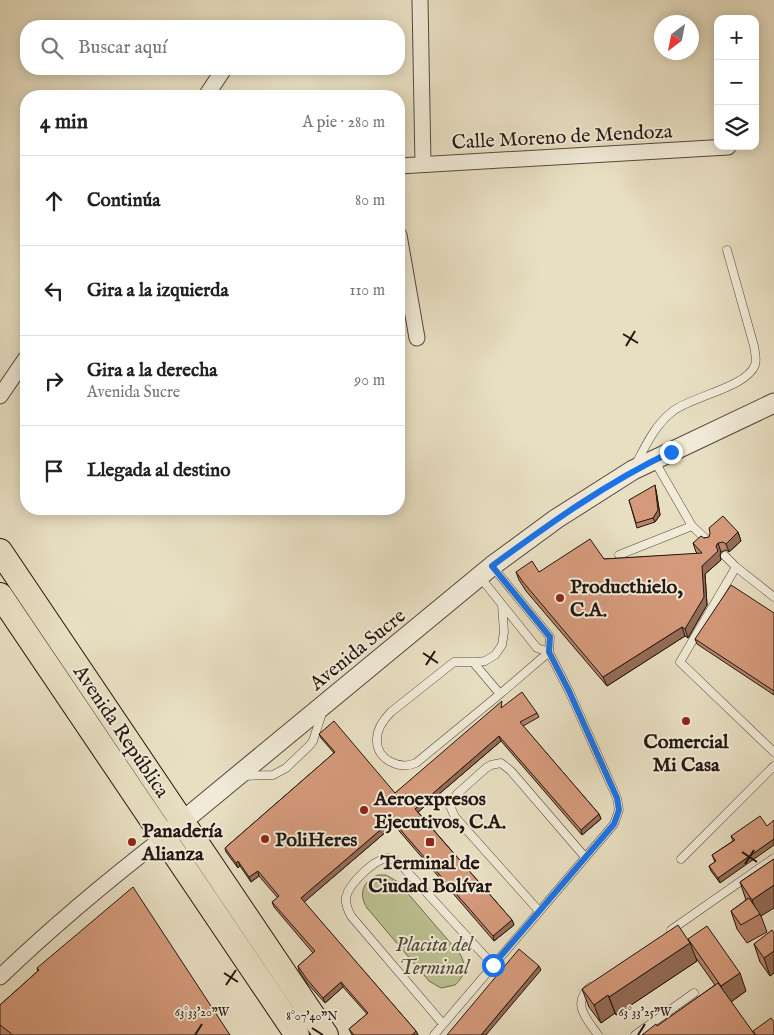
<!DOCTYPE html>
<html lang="es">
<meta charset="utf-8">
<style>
:root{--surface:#fff;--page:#f6f6f6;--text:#222;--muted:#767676;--line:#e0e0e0}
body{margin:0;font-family:"IM FELL English",serif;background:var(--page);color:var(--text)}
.controls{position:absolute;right:15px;top:15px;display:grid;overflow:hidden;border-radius:10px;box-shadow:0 2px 12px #0003}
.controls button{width:45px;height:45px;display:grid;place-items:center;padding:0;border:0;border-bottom:1px solid var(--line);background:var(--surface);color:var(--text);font:25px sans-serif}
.compass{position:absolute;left:654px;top:15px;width:45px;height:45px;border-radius:50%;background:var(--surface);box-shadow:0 2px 12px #0003;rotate:212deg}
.stop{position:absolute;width:15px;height:15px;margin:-11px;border:4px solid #1a73e8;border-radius:50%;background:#fff}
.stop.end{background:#1a73e8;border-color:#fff;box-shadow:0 1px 5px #0008}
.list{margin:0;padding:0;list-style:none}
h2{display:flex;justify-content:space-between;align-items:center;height:65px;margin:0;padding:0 20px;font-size:21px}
h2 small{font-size:16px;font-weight:400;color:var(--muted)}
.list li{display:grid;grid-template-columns:32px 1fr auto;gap:15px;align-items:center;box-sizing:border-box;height:90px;padding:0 20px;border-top:1px solid var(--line)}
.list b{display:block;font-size:19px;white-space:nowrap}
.list p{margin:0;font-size:16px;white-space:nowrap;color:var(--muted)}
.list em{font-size:16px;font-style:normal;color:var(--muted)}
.icon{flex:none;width:28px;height:28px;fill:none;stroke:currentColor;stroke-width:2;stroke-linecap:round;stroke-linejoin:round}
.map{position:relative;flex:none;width:774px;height:1035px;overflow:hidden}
.search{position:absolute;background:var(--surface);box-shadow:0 2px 12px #0003;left:20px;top:20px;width:385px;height:55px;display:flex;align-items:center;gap:12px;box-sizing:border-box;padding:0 18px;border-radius:20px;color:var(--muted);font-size:19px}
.panel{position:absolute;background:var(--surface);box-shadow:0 2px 12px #0003;left:20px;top:90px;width:385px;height:425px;border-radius:20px}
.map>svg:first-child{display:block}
</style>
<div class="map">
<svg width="774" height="1035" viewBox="0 0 774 1035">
<rect width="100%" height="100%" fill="#e8dfc2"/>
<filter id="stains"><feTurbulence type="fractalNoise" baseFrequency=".004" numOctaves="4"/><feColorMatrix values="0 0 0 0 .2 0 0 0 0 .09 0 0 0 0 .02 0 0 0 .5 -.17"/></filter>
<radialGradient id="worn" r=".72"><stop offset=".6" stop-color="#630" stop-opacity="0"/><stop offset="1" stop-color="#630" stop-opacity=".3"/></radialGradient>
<path fill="#bbc090" stroke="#6f6b50" d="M378 875H386L398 882 460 954C467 966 465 976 455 985L441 988 429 981 367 908C358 894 363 881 378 875Z"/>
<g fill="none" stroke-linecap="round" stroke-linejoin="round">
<defs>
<path id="service" d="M654 460 692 526 708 541
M636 464C646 445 655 425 673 411 693 396 747 387 755 365 757 359 755 353 754 346L727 250
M619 555 692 526
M725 556 736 567 774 597
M736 567 680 662 774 752
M480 577 537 648 549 652
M502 605 504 632 502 645 495 655 485 661 478 662H454L391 712C383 720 376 729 377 741 377 760 400 770 416 763L500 694 549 652
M473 662 500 694
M242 776 273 775 286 768 309 746 313 741 322 713
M681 859 774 766
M539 911 455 817 450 806 457 794 486 768 491 765 501 763 511 771 585 857
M671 930 774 858
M590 987C571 1004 587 1019 598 1035
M443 1024 351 916C348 910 345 904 346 897 349 884 374 859 388 858 393 858 398 863 402 866L493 965
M434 1035 614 824 619 810 617 798 569 691 549 652 550 637 492 566
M635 1035 694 993"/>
<path id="minor" d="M420 0 423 164
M206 96 224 69
M399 166 728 147
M399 235 417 338
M0 396 26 358
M0 977C52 927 107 881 164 837"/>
<path id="tertiary" d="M172 830 492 566 556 519 633 470 774 403"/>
<path id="primary" d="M0 551 326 1035
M0 595 297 1035"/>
</defs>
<use href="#service" stroke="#54483d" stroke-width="9"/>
<use href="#minor" stroke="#54483d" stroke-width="17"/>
<use href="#tertiary" stroke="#54483d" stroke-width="21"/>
<use href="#primary" stroke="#231611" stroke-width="26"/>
<use href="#service" stroke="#f0ead7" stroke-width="8"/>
<use href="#minor" stroke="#f0ead7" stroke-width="15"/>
<use href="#tertiary" stroke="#f0ead7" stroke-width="19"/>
<use href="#primary" stroke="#e8dfc2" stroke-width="24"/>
</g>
<path fill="#b6846a" stroke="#231611" d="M656 490 660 515 655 522 637 528 629 500Z
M738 532 741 541 729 552 726 550 721 552 720 555 721 560 705 574 707 605 688 638 685 636 607 686 526 591 519 580 516 572H539L604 559 698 554 696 552 693 543 704 538Z
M774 613V695L697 644 695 639Z
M503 707 537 713 539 717 523 726 599 814 601 819 582 835 501 741 418 812 512 920 514 925 494 941 394 825 304 902 416 1031 418 1035H352L349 1029 367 1014 343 987 325 1003 307 983 299 971 298 966 313 953 274 907 272 902 278 898 259 876 251 882 240 866 238 868 226 852 225 848 334 753 321 738 319 734 395 793Z
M767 826 720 883 711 871 709 866 715 862 712 855 733 841 731 836Z
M774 859 761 916 767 932 747 943 737 929 731 911 746 900 740 882Z
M774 933V973L770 976 760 962 754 944Z
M688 939 746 991 731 1002 754 1034 753 1031 774 1035H642L657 1026 715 985 696 958 697 961 616 1015 615 1013 601 1023 589 1007 582 989 690 942Z
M37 968 230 1035H0V1005L38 971Z"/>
<path fill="#946c56" stroke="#231611" d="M655 485 656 490 660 515 655 522 653 518Z
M738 532 741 541 729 552 726 544Z
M718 543 721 552 720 555 721 560 705 574 707 605 688 638 685 629 702 566Z
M682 627 685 636 607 686 603 677Z
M499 736 501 741 417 813 415 809Z
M599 814 601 819 582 835 581 830Z
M392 820 394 825 303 903 301 898Z
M774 839V845L720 883 718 878Z
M238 861 240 866 238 868 236 863Z
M258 871 259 876 251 882 249 877Z
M774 885V908L761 916 760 914 758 915 752 900Z
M512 920 514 925 494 941 493 936Z
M690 943 697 961 616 1015 609 997Z
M774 951V973L770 976 764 958Z
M539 966 541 970 486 1035H481Z
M740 973 746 991 728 1004 721 986Z
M341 982 343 987 325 1003 323 998Z
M608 995 615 1013 601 1023 594 1005Z
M416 1031 418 1035H412Z"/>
<path fill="#d49a7b" stroke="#231611" d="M655 485 658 510 653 518 636 523 629 500Z
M723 516 738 532 726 544 723 542 718 543 716 546 718 551 702 566 704 597 685 629 682 627 603 677 523 582 516 572 532 561 539 572 590 539 604 559 702 553 693 543 701 536 704 538 709 537 710 533 709 528Z
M731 585 774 613V691L695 639Z
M522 692 537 713 520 722 599 814 581 830 499 736 415 809 512 920 493 936 392 820 301 898 416 1031 412 1035H354L349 1029 368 1013 341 982 323 998 306 978 298 966 315 951 272 902 279 896 258 871 249 877 238 861 236 863 225 848 335 752 319 734 334 721 395 793 502 701 501 708Z
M760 816 767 826 774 820V839L718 878 709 866 716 861 712 855 735 840 731 836Z
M774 859V885L752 900 740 882Z
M133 887 230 1035H13L0 1025V1005L39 970 37 968Z
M749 898 760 914 741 925 731 911Z
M678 925 690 943 609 997 608 995 594 1005 582 989Z
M707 926 740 973 721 986 688 939Z
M772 930 774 933V951L764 958 754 944Z
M519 949 539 966 481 1035H447Z
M718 983 755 1035H642L656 1024 657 1026Z
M771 1018 774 1022V1035H756L753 1031Z"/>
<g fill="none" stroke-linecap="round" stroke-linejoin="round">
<path stroke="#1a73e8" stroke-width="6" d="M493 965 614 824 619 810 617 798 569 691 549 652 550 637 492 566C549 524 606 483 671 452"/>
</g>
<path fill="none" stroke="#231611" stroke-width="2" d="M623 334 638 343M626 346 635 331M423 653 438 663M426 665 435 651M742 852 757 862M745 864 754 850M224 973 238 982M226 985 236 970M312 1028 323 1035M195 1035 202 1024M638 1035 645 1024"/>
<g fill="#8f2418" stroke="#f0ead7" stroke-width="2">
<circle cx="560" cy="598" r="5"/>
<circle cx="686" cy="721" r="5"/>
<circle cx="364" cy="810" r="5"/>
<circle cx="265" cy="839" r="5"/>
<circle cx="132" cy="842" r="5"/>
<rect x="425" y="837" width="10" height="10" rx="2.5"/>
</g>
<g text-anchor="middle" stroke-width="4" stroke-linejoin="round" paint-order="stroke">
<g font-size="20" fill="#231611" stroke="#f0ead7">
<text transform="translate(562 136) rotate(-3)" y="7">Calle Moreno de Mendoza</text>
<text transform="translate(357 649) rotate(-39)" y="7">Avenida Sucre</text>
<text transform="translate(122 731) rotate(56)" y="7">Avenida República</text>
</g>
<g font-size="20" font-weight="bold" fill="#231611" stroke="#f0ead7" text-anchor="start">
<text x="570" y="593">Producthielo,<tspan x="570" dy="23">C.A.</tspan></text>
<text x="686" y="748" text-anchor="middle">Comercial<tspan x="686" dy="23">Mi Casa</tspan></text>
<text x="374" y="805">Aeroexpresos<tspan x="374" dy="23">Ejecutivos, C.A.</tspan></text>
<text x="142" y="837">Panadería<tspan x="142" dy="23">Alianza</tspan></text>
<text x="275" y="846">PoliHeres</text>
<text x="430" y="869" text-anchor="middle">Terminal de<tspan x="430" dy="23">Ciudad Bolívar</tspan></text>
</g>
<g font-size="20" font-style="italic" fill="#514937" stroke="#f0ead7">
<text x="434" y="951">Placita del<tspan x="434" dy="23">Terminal</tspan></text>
</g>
</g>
<g font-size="12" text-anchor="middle" fill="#231611" stroke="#f0ead7" stroke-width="4" stroke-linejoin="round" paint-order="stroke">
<text x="202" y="1016">63°33'20"W</text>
<text x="645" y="1016">63°33'25"W</text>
<text x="312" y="1020">8°07'40"N</text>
</g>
<rect width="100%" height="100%" filter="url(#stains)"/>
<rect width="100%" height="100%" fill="url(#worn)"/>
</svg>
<div class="controls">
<button>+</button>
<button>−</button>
<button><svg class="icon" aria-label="layers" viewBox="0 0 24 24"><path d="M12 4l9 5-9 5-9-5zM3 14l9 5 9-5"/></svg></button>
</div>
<svg class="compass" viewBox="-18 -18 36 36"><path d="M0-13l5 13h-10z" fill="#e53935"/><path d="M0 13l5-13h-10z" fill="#767676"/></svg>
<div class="stop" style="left:493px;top:965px"></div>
<div class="stop end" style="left:671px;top:452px"></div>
<div class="search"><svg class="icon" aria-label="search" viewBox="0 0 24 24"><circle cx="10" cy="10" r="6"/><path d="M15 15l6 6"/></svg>Buscar aquí</div>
<section class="panel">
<h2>4 min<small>A pie · 280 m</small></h2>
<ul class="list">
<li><svg class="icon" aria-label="ahead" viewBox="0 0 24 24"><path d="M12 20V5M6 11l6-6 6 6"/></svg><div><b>Continúa</b></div><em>80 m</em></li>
<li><svg class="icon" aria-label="left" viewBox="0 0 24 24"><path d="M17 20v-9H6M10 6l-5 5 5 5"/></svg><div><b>Gira a la izquierda</b></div><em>110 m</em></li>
<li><svg class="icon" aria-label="right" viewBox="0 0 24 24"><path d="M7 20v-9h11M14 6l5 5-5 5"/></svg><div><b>Gira a la derecha</b><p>Avenida Sucre</p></div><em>90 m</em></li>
<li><svg class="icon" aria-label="arrive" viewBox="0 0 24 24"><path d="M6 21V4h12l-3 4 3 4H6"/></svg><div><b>Llegada al destino</b></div></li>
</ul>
</section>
</div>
